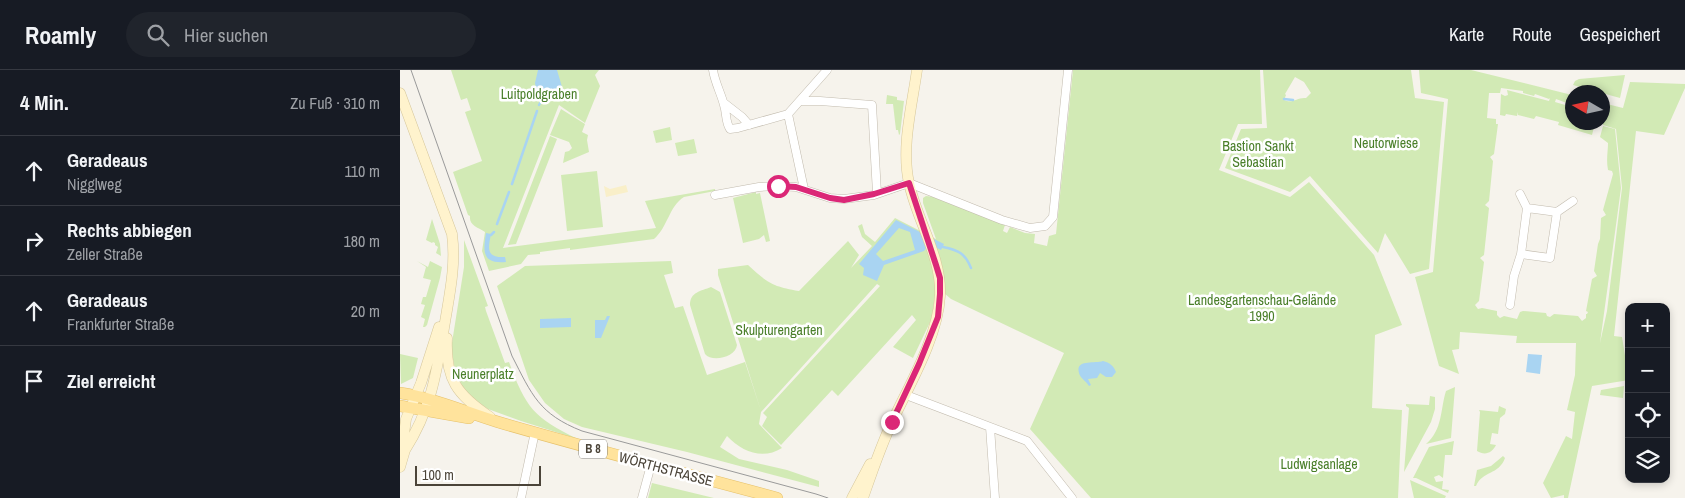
<!DOCTYPE html>
<html lang="de">
<meta charset="utf-8">
<style>
:root{--surface:#171b24;--page:#20242c;--text:#f1f3f6;--muted:#9ea1a6;--line:#363941}
body{margin:0;font-family:"Archivo Narrow",sans-serif;background:var(--page);color:var(--text)}
.controls{position:absolute;right:15px;bottom:15px;display:grid;overflow:hidden;border-radius:10px;box-shadow:0 2px 8px #0003}
.controls button{width:45px;height:45px;display:grid;place-items:center;padding:0;border:0;border-bottom:1px solid var(--line);background:var(--surface);color:var(--text);font:25px sans-serif}
.compass{position:absolute;left:1165px;top:15px;width:45px;height:45px;border-radius:50%;background:var(--surface);box-shadow:0 2px 8px #0003;rotate:279deg}
.scale{position:absolute;left:15px;bottom:12px;width:126px;box-sizing:border-box;padding-left:5px;border:2px solid #4b4439;border-top:0;font-size:14px;line-height:18px;white-space:nowrap;color:#4b4439;-webkit-text-stroke:4px #fff;paint-order:stroke}
.stop{position:absolute;width:15px;height:15px;margin:-11px;border:4px solid #db2777;border-radius:50%;background:#fff}
.stop.end{background:#db2777;border-color:#fff;box-shadow:0 1px 5px #0008}
.list{margin:0;padding:0;list-style:none}
h2{display:flex;justify-content:space-between;align-items:center;height:65px;margin:0;padding:0 20px;font-size:21px}
h2 small{font-size:16px;font-weight:400;color:var(--muted)}
.list li{display:grid;grid-template-columns:32px 1fr auto;gap:15px;align-items:center;box-sizing:border-box;height:70px;padding:0 20px;border-top:1px solid var(--line)}
.list b{display:block;font-size:19px;white-space:nowrap}
.list p{margin:0;font-size:16px;white-space:nowrap;color:var(--muted)}
.list em{font-size:16px;font-style:normal;color:var(--muted)}
.icon{flex:none;width:28px;height:28px;fill:none;stroke:currentColor;stroke-width:2;stroke-linecap:round;stroke-linejoin:round}
.map{position:relative;flex:none;width:1285px;height:428px;overflow:hidden}
header{display:flex;align-items:center;gap:30px;box-sizing:border-box;height:70px;padding:0 25px;background:var(--surface);border-bottom:1px solid var(--line)}
header strong{font-size:24px}
nav{display:flex;gap:28px;margin-inline-start:auto;font-size:18px}
.search{width:350px;height:45px;background:var(--page);display:flex;align-items:center;gap:12px;box-sizing:border-box;padding:0 18px;border-radius:28px;color:var(--muted);font-size:19px}
main{display:flex}
aside{flex:1;background:var(--surface)}
.map>svg:first-child{display:block}
</style>
<header>
<strong>Roamly</strong>
<div class="search"><svg class="icon" aria-label="search" viewBox="0 0 24 24"><circle cx="10" cy="10" r="6"/><path d="M15 15l6 6"/></svg>Hier suchen</div>
<nav><a>Karte</a><a>Route</a><a>Gespeichert</a></nav>
</header>
<main>
<aside>
<h2>4 Min.<small>Zu Fuß · 310 m</small></h2>
<ul class="list">
<li><svg class="icon" aria-label="ahead" viewBox="0 0 24 24"><path d="M12 20V5M6 11l6-6 6 6"/></svg><div><b>Geradeaus</b><p>Nigglweg</p></div><em>110 m</em></li>
<li><svg class="icon" aria-label="right" viewBox="0 0 24 24"><path d="M7 20v-9h11M14 6l5 5-5 5"/></svg><div><b>Rechts abbiegen</b><p>Zeller Straße</p></div><em>180 m</em></li>
<li><svg class="icon" aria-label="ahead" viewBox="0 0 24 24"><path d="M12 20V5M6 11l6-6 6 6"/></svg><div><b>Geradeaus</b><p>Frankfurter Straße</p></div><em>20 m</em></li>
<li><svg class="icon" aria-label="arrive" viewBox="0 0 24 24"><path d="M6 21V4h12l-3 4 3 4H6"/></svg><div><b>Ziel erreicht</b></div></li>
</ul>
</aside>
<div class="map">
<svg width="1285" height="428" viewBox="0 0 1285 428">
<rect width="100%" height="100%" fill="#f6f3ec"/>
<path fill="#d2eab5" fill-rule="evenodd" d="M51 0H199L195 5 200 16 185 53 159 35 103 178 256 158 245 131 315 119V121L284 127C269 136 268 157 254 169L170 180V178L140 182V184L128 185 121 194 89 201 82 181 85 162C77 157 69 155 70 146L68 145 53 102 82 91 65 42 71 40 67 28 61 30Z
M673 0H860L862 54H838L819 100 890 127 909 112 974 185 1002 255 975 265 972 338 1002 340 998 428H691L630 359 664 283 551 229 544 223 535 225 532 248 513 288 493 277 516 250 512 245 438 326 432 320 381 375 362 356 367 347 363 343 480 216 477 214 361 342 359 354 382 378C363 390 342 382 327 366L320 377 339 389 387 400 419 411V417L287 382 182 357 164 349 145 333 129 310 97 216 125 196 271 191 273 203 264 205 275 238 283 236 307 305 345 292 361 341 318 205V199L348 195C369 214 372 216 399 221L448 171 459 185 451 198 472 176 462 167 458 156 462 154 465 164 475 172 495 148 536 169 523 133V128L526 126 535 127 605 155 603 161 607 163 610 157 625 163 635 164 634 173 647 176 649 166 656 164Z
M863 0H1011L1015 28 1044 32 1029 199 1010 204 985 163 978 183 910 106 890 122 825 98 841 59 867 58ZM895 7 904 12 911 23 906 28C897 27 893 34 884 30L886 25 885 24Z
M1019 0H1071L1172 25V35L1156 29 1155 32 1172 37V52L1195 53 1192 65 1158 55 1159 52 1136 46 1134 49 1118 45V42L1117 46 1106 44 1105 46 1100 45 1101 24 1105 26 1108 25 1107 20 1149 31 1150 28 1149 29 1135 24 1134 26 1123 23V21L1101 18 1100 23H1089L1087 48 1096 49V54H1098L1094 84 1090 87 1093 91 1089 131 1085 135 1089 138 1084 185 1080 188 1084 192 1079 231 1075 235 1078 239 1082 238 1097 241V245L1100 248 1104 246 1117 249 1120 242 1123 241 1146 243 1147 246 1150 247 1154 244 1178 246 1182 251 1186 248V244H1187L1188 242 1186 241 1192 209 1197 206 1194 201 1198 174 1200 169 1201 148 1206 145 1203 140 1213 104 1212 101 1208 100C1206 90 1208 81 1208 73L1200 67 1203 56 1215 59 1221 118 1200 273 1207 241 1222 118 1216 59 1203 55V33L1223 38 1230 12 1285 14V18L1264 65 1236 61 1214 266 1222 267 1229 310 1192 316 1168 428H1164V425L1151 428 1143 413 1166 366 1172 369 1175 342 1167 340 1175 305 1176 273H1116L1117 266 1060 262 1059 279 1052 280 1059 304 1039 296 1015 207 1033 202 1048 29 1021 23Z
M1225 5 1220 28 1173 15 1175 11 1179 9Z
M487 25 497 27V30L504 31 500 64 499 65 498 60H496L493 34H486Z
M161 39 185 54 182 62 188 65 187 70 189 82 163 93 165 82 169 81 172 78 169 72 150 65Z
M270 57 272 70 256 73 253 61Z
M150 66 157 69 116 174 108 175Z
M294 69 297 83 278 86 275 73Z
M197 101 203 157 167 161 161 105Z
M356 122V124L360 123 370 171 366 172 364 165 359 169 343 173 333 128Z
M32 149 40 174 41 186 36 183 38 177 35 175V173L33 172 32 173 26 170Z
M64 170 88 236 85 237 86 241 105 293 109 292C126 338 134 348 178 369L121 351 88 339 68 326 56 305 51 279 64 197Z
M17 191 28 197 30 191 42 197 40 208 27 255 25 257H23L25 249 21 247 25 235 21 234 23 227H26L31 210 23 208 26 197Z
M311 217 320 222 337 275C336 287 312 293 305 284L290 235C290 222 301 221 311 217Z
M0 284 18 288 13 308 1 314Z
M1224 316 1223 328 1200 325 1201 320Z
M1055 317 1051 368 1026 374C1043 359 1040 340 1046 321Z
M1030 326 1035 327V339L1031 352 1004 402 1009 338 1006 336V334L1029 335Z
M1099 336 1106 339 1105 344 1100 348 1098 364 1092 363 1090 374 1096 375C1092 383 1085 386 1077 381L1080 342 1079 340 1098 342Z
M1054 371 1052 385H1045L1043 408 1039 405 1034 407 1036 412 1043 411 1042 419 1049 420 1048 423 1016 408H1013L1029 377Z
M1103 386 1105 388C1099 405 1082 401 1076 416H1074L1077 400 1091 396Z
M1010 410 1046 426 1045 428H1014Z
M252 413 314 428H248Z"/>
<path fill="#f9efc9" d="M226 115 228 122 206 127 204 116 210 119Z"/>
<path fill="#a9d4f2" fill-rule="evenodd" d="M138 0H157L162 17 137 24 135 13Z
M496 150 544 174 541 180 529 174 524 181 484 195 477 211 463 205 464 198 459 194ZM499 158 510 162 515 180 483 191 476 184Z
M86 163 91 164C88 179 86 188 105 187L106 192C82 194 83 182 86 163Z
M207 246H210L201 268H195V250H205Z
M171 248V257L140 258V249Z
M1128 284 1142 285 1140 304 1126 302Z
M703 291C710 293 713 295 716 302L712 307H706L700 303 697 308 688 309 691 315 689 316C686 311 680 308 679 303 675 289 694 294 703 291Z"/>
<g fill="none" stroke-linecap="round" stroke-linejoin="round">
<path stroke="#a9d4f2" stroke-width="2.5" d="M884 29 893 30
M139 35 143 28 142 22
M112 114 137 41
M97 154 109 122
M91 165 94 162
M543 177C558 180 565 183 571 198"/>
<defs>
<path id="street" d="M313 0C315 13 321 23 324 35 327 44 325 51 330 59L338 58 388 44 427 0
M401 31H420L472 35 477 123
M324 33 342 47 349 55
M388 44 404 119
M1120 124 1127 138
M315 125 359 117 377 116 396 117 430 128 444 129 474 125 509 113 602 150 630 158 645 156 653 147 668 0
M1157 142 1173 131
M1110 235 1114 206 1121 184 1127 138 1157 142 1150 188 1121 184
M506 325 627 371 672 428
M590 357 595 428
M121 428 135 362
M242 428 251 395"/>
<path id="secondary" d="M0 23 52 164C56 194 50 222 45 252 37 300 32 338 5 380
M47 268C45 309 57 325 90 347
M0 397 5 380 4 364 6 349 21 313 39 257
M452 428 470 394
M463 428C472 402 481 375 493 350 510 314 538 266 540 226 542 187 517 151 509 113 501 77 512 36 517 0"/>
<path id="primary" d="M0 323C34 328 65 342 98 352 191 379 284 403 377 428
M0 336 69 348"/>
</defs>
<use href="#street" stroke="#c2bbae" stroke-width="9"/>
<use href="#secondary" stroke="#d6c79b" stroke-width="11"/>
<use href="#primary" stroke="#e6c16a" stroke-width="12"/>
<use href="#street" stroke="#fff" stroke-width="8"/>
<use href="#secondary" stroke="#fff3cd" stroke-width="10"/>
<use href="#primary" stroke="#ffe39c" stroke-width="11"/>
<path stroke="#9a9a9a" stroke-width="1" d="M11 0 112 286C132 325 139 344 182 361L416 424 428 428"/>
</g>
<g fill="none" stroke-linecap="round" stroke-linejoin="round">
<path stroke="#db2777" stroke-width="6" d="M378 116 396 117 430 128 444 130 474 124 509 113 536 195 540 208V224L538 247 519 294 492 352"/>
</g>
<g text-anchor="middle" stroke-width="5" stroke-linejoin="round" paint-order="stroke">
<rect fill="#fff" stroke="#817c74" stroke-width="1" x="179" y="369.5" width="28" height="19" rx="4"/>
<g font-size="12" font-weight="bold" fill="#4b4439">
<text x="193" y="383">B 8</text>
</g>
<g font-size="14" fill="#4a7f2a" stroke="#fff">
<text x="139" y="29">Luitpoldgraben</text>
<text x="986" y="78">Neutorwiese</text>
<text x="858" y="81">Bastion Sankt<tspan x="858" dy="16">Sebastian</tspan></text>
<text x="862" y="235">Landesgartenschau-Gelände<tspan x="862" dy="16">1990</tspan></text>
<text x="379" y="265">Skulpturengarten</text>
<text x="83" y="309">Neunerplatz</text>
<text x="919" y="399">Ludwigsanlage</text>
</g>
<g font-size="14" fill="#4b4439" stroke="#fff">
<text transform="translate(266 399) rotate(15)" y="5">WÖRTHSTRASSE</text>
</g>
</g>
</svg>
<div class="controls">
<button>+</button>
<button>−</button>
<button><svg class="icon" aria-label="locate" viewBox="0 0 24 24"><circle cx="12" cy="12" r="6"/><path d="M12 2v4M12 18v4M2 12h4M18 12h4"/></svg></button>
<button><svg class="icon" aria-label="layers" viewBox="0 0 24 24"><path d="M12 4l9 5-9 5-9-5zM3 14l9 5 9-5"/></svg></button>
</div>
<svg class="compass" viewBox="-18 -18 36 36"><path d="M0-13l5 13h-10z" fill="#e53935"/><path d="M0 13l5-13h-10z" fill="#9ea1a6"/></svg>
<div class="scale">100 m</div>
<div class="stop" style="left:378px;top:116px"></div>
<div class="stop end" style="left:492px;top:352px"></div>
</div>
</main>
